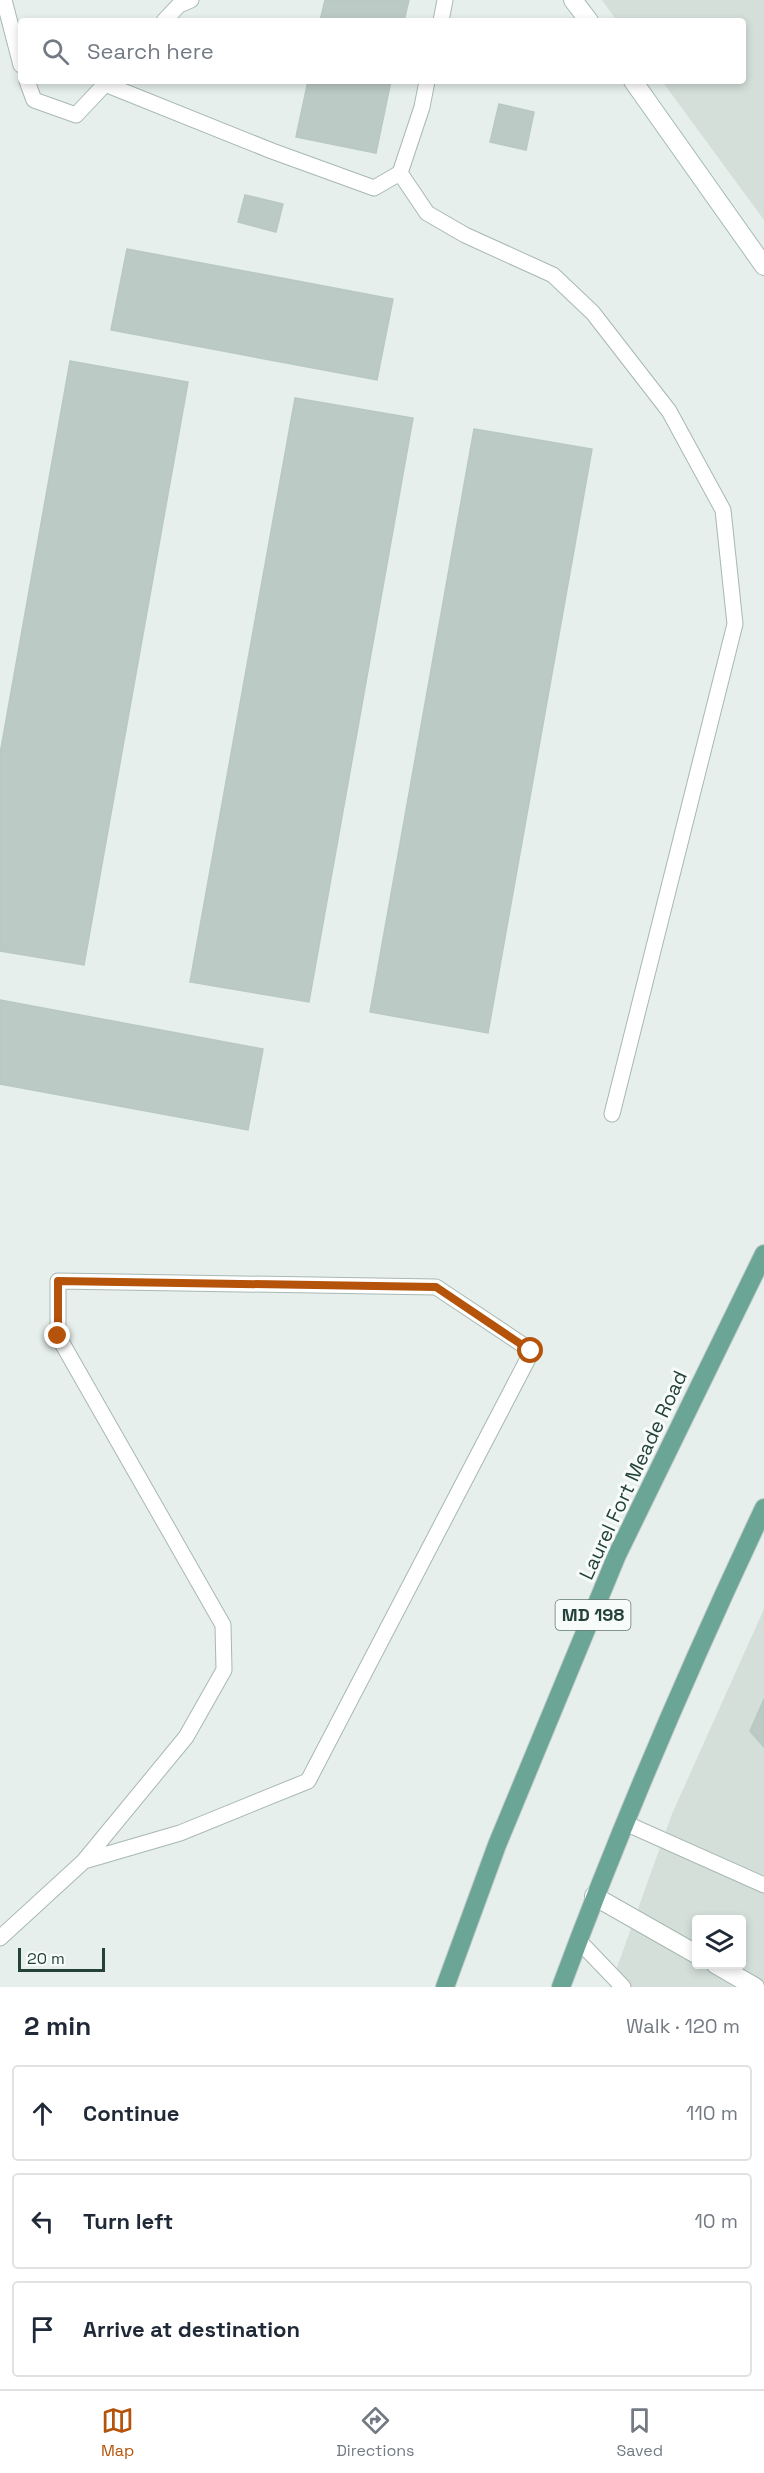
<!DOCTYPE html>
<meta charset="utf-8">
<style>
:root{--surface:#fff;--page:#f2f2f3;--text:#1f2937;--muted:#747a83;--line:#e0e1e3;--accent:#b45309}
body{margin:0;font-family:"Space Grotesk",sans-serif;background:var(--page);color:var(--text)}
.controls{position:absolute;right:18px;bottom:18px;display:grid;overflow:hidden;border-radius:6px;box-shadow:0 3px 9px #0003}
.controls button{width:54px;height:54px;display:grid;place-items:center;padding:0;border:0;border-bottom:2px solid var(--line);background:var(--surface);color:var(--text);font:30px sans-serif}
.scale{position:absolute;left:18px;bottom:15px;width:87px;box-sizing:border-box;padding-left:6px;border:3px solid #24423a;border-top:0;font-size:16px;line-height:21px;white-space:nowrap;color:#24423a;-webkit-text-stroke:4px #f7fbf9;paint-order:stroke}
.stop{position:absolute;width:18px;height:18px;margin:-14px;border:4px solid #b45309;border-radius:50%;background:#fff}
.stop.end{background:#b45309;border-color:#fff;box-shadow:0 2px 6px #0008}
.list{margin:0;padding:0;list-style:none}
h2{display:flex;justify-content:space-between;align-items:center;height:78px;margin:0;padding:0 24px;font-size:26px}
h2 small{font-size:20px;font-weight:400;color:var(--muted)}
.list li{display:grid;grid-template-columns:39px 1fr auto;gap:18px;align-items:center;box-sizing:border-box;height:96px;margin:0 12px 12px;padding:0 12px;border:2px solid var(--line);border-radius:6px}
.list b{display:block;font-size:22px;white-space:nowrap}
.list em{font-size:20px;font-style:normal;color:var(--muted)}
.icon{flex:none;width:33px;height:33px;fill:none;stroke:currentColor;stroke-width:2;stroke-linecap:round;stroke-linejoin:round}
.map{position:relative;flex:none;width:764px;height:1987px;overflow:hidden}
.search{position:absolute;background:var(--surface);box-shadow:0 3px 9px #0003;left:18px;right:18px;top:18px;height:66px;display:flex;align-items:center;gap:15px;box-sizing:border-box;padding:0 21px;border-radius:6px;color:var(--muted);font-size:22px}
.sheet{height:402px;background:var(--surface)}
nav{display:flex;justify-content:space-around;align-items:center;box-sizing:border-box;height:84px;border-top:2px solid var(--line);background:var(--surface);font-size:16px;color:var(--muted)}
nav a{display:grid;justify-items:center;gap:3px}
nav .on{color:var(--accent)}
.map>svg:first-child{display:block}
</style>
<div class="map">
<svg width="764" height="1987" viewBox="0 0 764 1987">
<rect width="100%" height="100%" fill="#e6efeb"/>
<path fill="#d4dfda" fill-rule="evenodd" d="M602 0H764V220L662 81H743V21H617Z
M764 1609V1987H610L672 1814ZM696 1920H742V1964H696Z"/>
<path fill="#bbcac4" stroke="#b8c9c2" stroke-width="1.5" d="M325 0H409L404 21H320Z
M308 81H391L376 153 296 137Z
M499 104 534 112 526 150 490 142Z
M245 195 283 204 276 232 238 222Z
M127 249 393 299 377 380 111 330Z
M70 361 188 382 84 965 0 951V754Z
M295 398 413 418 309 1002 190 982Z
M474 429 592 449 488 1033 370 1012Z
M0 1000 263 1049 248 1130 0 1084Z
M764 1699V1747L750 1731Z"/>
<g fill="none" stroke-linecap="round" stroke-linejoin="round">
<defs>
<path id="lane" d="M4 0 21 65
M164 21 179 5 191 0
M441 21 445 0
M27 81 34 100 76 115 108 81
M105 84 272 151 374 188 400 173 422 107 427 81
M400 173 427 213 465 235 553 275 593 313 669 411 723 510 735 624 612 1114
M625 1823 764 1885
M0 1938 84 1861 186 1737 224 1670 223 1625 58 1336V1281L436 1287 532 1351 308 1781 180 1833 84 1861
M578 1940 623 1987"/>
<path id="street" d="M594 1896 696 1954
M715 1964 755 1987"/>
<path id="secondary" d="M573 0 589 21
M633 81 764 266"/>
<path id="primary" d="M445 1987 497 1845 617 1555 764 1254
M561 1987C621 1825 690 1665 764 1508"/>
</defs>
<use href="#lane" stroke="#a8b8b2" stroke-width="17"/>
<use href="#street" stroke="#a8b8b2" stroke-width="20"/>
<use href="#secondary" stroke="#a4bbb3" stroke-width="20"/>
<use href="#primary" stroke="#c2cac8" stroke-width="20"/>
<use href="#lane" stroke="#fff" stroke-width="15"/>
<use href="#street" stroke="#fff" stroke-width="18"/>
<use href="#secondary" stroke="#fff" stroke-width="18"/>
<use href="#primary" stroke="#6aa596" stroke-width="18"/>
</g>
<g fill="none" stroke-linecap="round" stroke-linejoin="round">
<path stroke="#b45309" stroke-width="8" d="M58 1336V1281L436 1287 531 1351"/>
</g>
<g text-anchor="middle" stroke-width="6" stroke-linejoin="round" paint-order="stroke">
<rect fill="#f7fbf9" stroke="#637a73" stroke-width="1.5" x="555.5" y="1600" width="75" height="30" rx="4.5"/>
<g font-size="18" font-weight="bold" fill="#24423a">
<text x="593" y="1621">MD 198</text>
</g>
<g font-size="20" fill="#24423a" stroke="#f7fbf9">
<text transform="translate(633 1475) rotate(-65)" y="7">Laurel Fort Meade Road</text>
</g>
</g>
</svg>
<div class="controls">
<button><svg class="icon" aria-label="layers" viewBox="0 0 24 24"><path d="M12 4l9 5-9 5-9-5zM3 14l9 5 9-5"/></svg></button>
</div>
<div class="scale">20 m</div>
<div class="stop" style="left:531px;top:1351px"></div>
<div class="stop end" style="left:58px;top:1336px"></div>
<div class="search"><svg class="icon" aria-label="search" viewBox="0 0 24 24"><circle cx="10" cy="10" r="6"/><path d="M15 15l6 6"/></svg>Search here</div>
</div>
<section class="sheet">
<h2>2 min<small>Walk · 120 m</small></h2>
<ul class="list">
<li><svg class="icon" aria-label="ahead" viewBox="0 0 24 24"><path d="M12 20V5M6 11l6-6 6 6"/></svg><div><b>Continue</b></div><em>110 m</em></li>
<li><svg class="icon" aria-label="left" viewBox="0 0 24 24"><path d="M17 20v-9H6M10 6l-5 5 5 5"/></svg><div><b>Turn left</b></div><em>10 m</em></li>
<li><svg class="icon" aria-label="arrive" viewBox="0 0 24 24"><path d="M6 21V4h12l-3 4 3 4H6"/></svg><div><b>Arrive at destination</b></div></li>
</ul>
</section>
<nav>
<a class="on"><svg class="icon" aria-label="map" viewBox="0 0 24 24"><path d="M3 6l6-2 6 2 6-2v14l-6 2-6-2-6 2zM9 4v14M15 6v14"/></svg>Map</a>
<a><svg class="icon" aria-label="directions" viewBox="0 0 24 24"><path d="M12 3l9 9-9 9-9-9zM9 14v-3h6M13 9l2 2-2 2"/></svg>Directions</a>
<a><svg class="icon" aria-label="saved" viewBox="0 0 24 24"><path d="M7 4h10v16l-5-4-5 4z"/></svg>Saved</a>
</nav>
